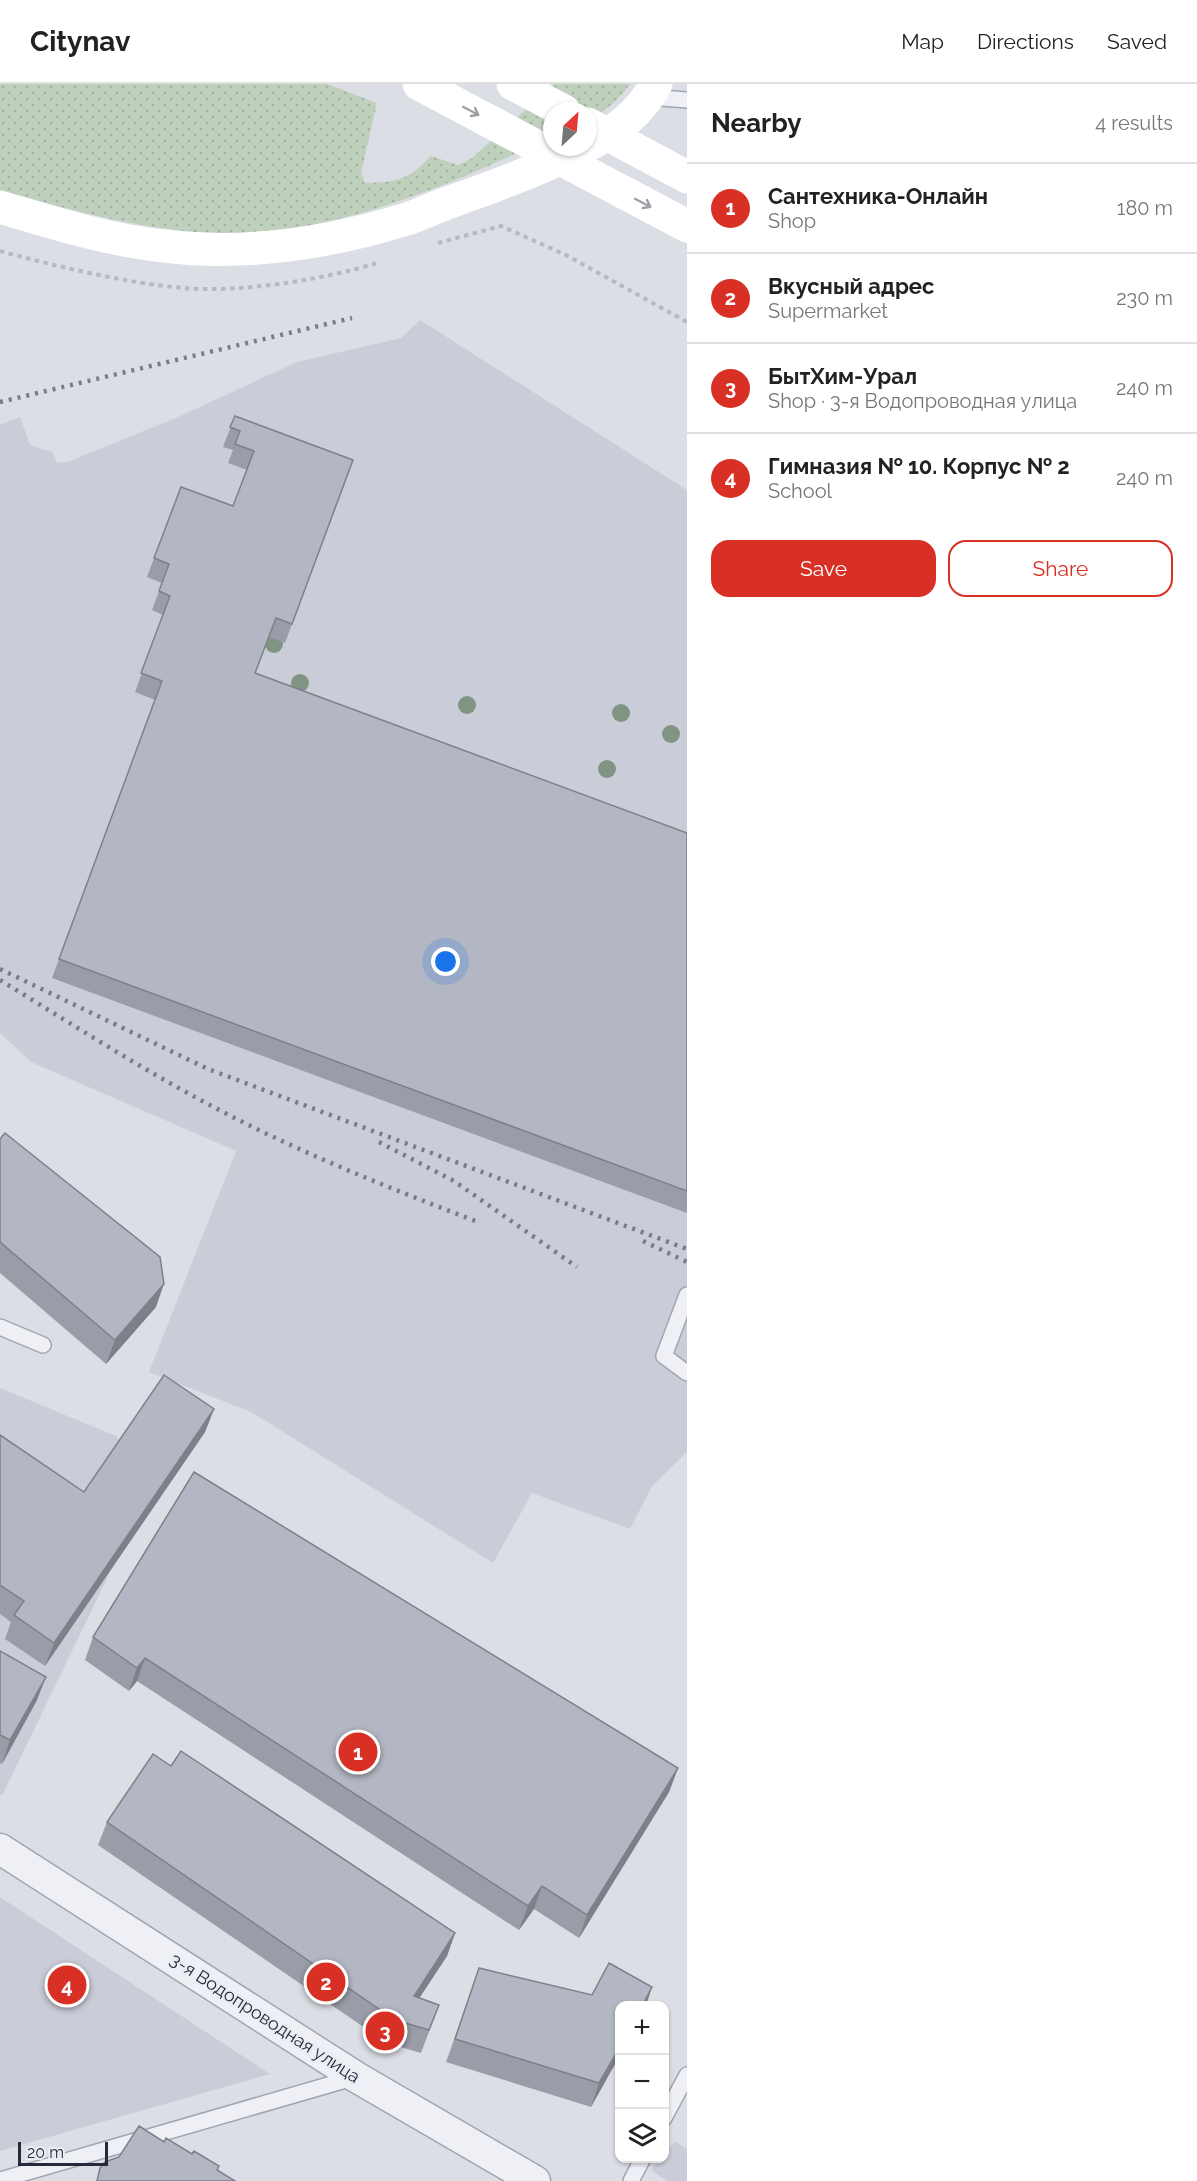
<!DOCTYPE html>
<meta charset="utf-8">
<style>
:root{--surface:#fff;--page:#f2f2f2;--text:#222;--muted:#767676;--line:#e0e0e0;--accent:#d93025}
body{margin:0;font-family:Raleway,sans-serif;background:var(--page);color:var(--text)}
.controls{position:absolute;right:18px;bottom:18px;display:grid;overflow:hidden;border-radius:12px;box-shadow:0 2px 4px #0004}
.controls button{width:54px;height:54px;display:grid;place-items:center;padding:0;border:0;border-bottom:2px solid var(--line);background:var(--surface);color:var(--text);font:30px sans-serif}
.compass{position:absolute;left:543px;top:18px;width:54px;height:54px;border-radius:50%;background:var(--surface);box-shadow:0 2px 4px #0004;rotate:26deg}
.scale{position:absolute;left:18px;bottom:15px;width:90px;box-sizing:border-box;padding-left:6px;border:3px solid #262b3c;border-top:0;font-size:16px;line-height:21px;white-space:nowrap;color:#262b3c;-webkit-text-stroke:4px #ebedf4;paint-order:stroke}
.you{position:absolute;left:446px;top:878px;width:21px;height:21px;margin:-15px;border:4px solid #fff;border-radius:50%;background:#1a73e8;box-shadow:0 0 0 9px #1a73e833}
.badge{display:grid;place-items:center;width:39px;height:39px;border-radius:50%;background:var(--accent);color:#fff;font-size:20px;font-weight:700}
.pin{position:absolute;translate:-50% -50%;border:3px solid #fff;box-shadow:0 2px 6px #0006}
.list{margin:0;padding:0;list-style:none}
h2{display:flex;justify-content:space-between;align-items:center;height:78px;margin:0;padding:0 24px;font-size:26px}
h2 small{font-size:20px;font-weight:400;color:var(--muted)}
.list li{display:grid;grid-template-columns:39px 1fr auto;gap:18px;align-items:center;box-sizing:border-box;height:90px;padding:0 24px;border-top:2px solid var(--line)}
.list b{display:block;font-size:22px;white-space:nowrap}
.list p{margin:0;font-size:20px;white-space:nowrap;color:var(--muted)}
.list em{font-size:20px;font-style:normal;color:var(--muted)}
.actions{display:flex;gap:12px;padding:18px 24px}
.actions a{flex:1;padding:14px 0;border:2px solid var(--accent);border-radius:18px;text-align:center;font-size:21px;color:var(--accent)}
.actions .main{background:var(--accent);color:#fff}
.icon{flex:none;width:33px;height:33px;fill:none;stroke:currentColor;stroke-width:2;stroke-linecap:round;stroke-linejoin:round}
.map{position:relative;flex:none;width:687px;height:2097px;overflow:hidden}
header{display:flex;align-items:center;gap:36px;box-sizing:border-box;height:84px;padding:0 30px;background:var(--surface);border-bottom:2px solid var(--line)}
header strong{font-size:28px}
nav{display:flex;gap:33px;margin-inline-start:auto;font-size:21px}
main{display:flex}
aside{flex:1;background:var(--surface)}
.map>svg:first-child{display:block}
</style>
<header>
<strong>Citynav</strong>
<nav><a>Map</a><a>Directions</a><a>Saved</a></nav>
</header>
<main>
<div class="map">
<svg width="687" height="2097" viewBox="0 0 687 2097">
<defs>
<pattern id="grass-dots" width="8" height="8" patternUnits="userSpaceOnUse" patternTransform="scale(1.5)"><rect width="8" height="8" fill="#bfd0bd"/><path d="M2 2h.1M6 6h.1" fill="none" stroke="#a4b3a3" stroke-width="1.8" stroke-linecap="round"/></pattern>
</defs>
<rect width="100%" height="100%" fill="#dcdee6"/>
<path fill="#cacdd8" d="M420 236 687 406V1368L652 1402 630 1445 532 1409 493 1479 251 1328 149 1288 236 1067 31 978 0 949V341L20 333 30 361 52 368 57 379 70 377 178 333 297 278 401 254Z
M0 1304 116 1352 157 1391 2 1712 0 1710Z
M0 1813 270 1990 0 2067Z
M675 2057 687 2065V2097H667L651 2086 661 2075 664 2074 665 2070Z"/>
<path fill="url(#grass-dots)" d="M0 0H327L377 19 361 89 365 99C399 98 408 96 431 72L458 81 471 75 554 0H630C603 35 594 35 552 27V52C476 90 397 123 313 141 298 144 280 150 264 150 174 154 86 131 0 106Z"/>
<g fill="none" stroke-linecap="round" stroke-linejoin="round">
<defs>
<path id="lane" d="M649 13 687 16
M687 1211 664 1272 687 1289
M0 1243 43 1261
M664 2034 687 1991
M0 2096 356 1993
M631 2097 643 2074"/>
<path id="street" d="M0 1765 356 1993 535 2097"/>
</defs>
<use href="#lane" stroke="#a2a5b0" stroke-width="18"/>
<use href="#street" stroke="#a2a5b0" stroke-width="33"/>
<path stroke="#b7b9c1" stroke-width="4" stroke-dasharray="4.5 4.5" stroke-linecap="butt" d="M438 159 501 142 566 171 687 238
M0 167C55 182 126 199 183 204 240 209 322 196 377 179"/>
<use href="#lane" stroke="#eff0f5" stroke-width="15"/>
<use href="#street" stroke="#eff0f5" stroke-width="30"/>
<path stroke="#fff" stroke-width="33" d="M513 0 564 27
M588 61C617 47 640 29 656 0
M0 123C54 139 108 156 164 162 246 172 329 159 407 135 422 130 435 123 450 118 496 102 541 85 585 63"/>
<path stroke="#767b90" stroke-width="4.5" stroke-dasharray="3 6" stroke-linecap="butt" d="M0 318 352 234
M0 885 208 985 687 1165
M0 896C75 942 149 990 227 1030 308 1072 392 1105 478 1138
M379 1058 454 1097 577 1183
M643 1157 687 1178"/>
<path stroke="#fff" stroke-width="33" d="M419 0 687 142
M588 40 687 93"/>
</g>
<g fill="#809484">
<circle cx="274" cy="560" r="9"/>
<circle cx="300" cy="599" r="9"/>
<circle cx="467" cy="621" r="9"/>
<circle cx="621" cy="629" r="9"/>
<circle cx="671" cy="650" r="9"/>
<circle cx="607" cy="685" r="9"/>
</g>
<path fill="#9a9da8" d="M235 332 353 376 285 559 269 553 255 590 687 749V1129L52 894 155 616 135 608 163 531 152 526 162 499 147 493 181 403 233 422 247 386 228 379 233 366 223 363Z
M0 1055 156 1223 106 1280 0 1189Z
M214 1325 205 1348 45 1582 5 1555 11 1538 0 1530V1351L84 1408Z
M93 1553 678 1684 669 1708 579 1854 534 1825 519 1846 137 1597 129 1607 85 1576Z
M0 1567 37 1616 2 1680 0 1679Z
M107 1738 455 1849 447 1872 419 1914 439 1921 421 1969 387 1959 98 1761Z
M471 1908 592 1911 620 1922V1971L591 2023 446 1978Z"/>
<path fill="#7d8088" d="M164 1200 156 1223 106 1280 115 1256Z
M214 1325 205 1348 45 1582 54 1559Z
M145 1574 137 1597 129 1607 137 1584Z
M46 1593 37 1616 2 1680 10 1656Z
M678 1684 669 1708 579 1854 587 1831Z
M542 1802 534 1825 519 1846 528 1822Z
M455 1849 447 1872 405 1936 414 1912Z
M652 1903 646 1922H642Z
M620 1963V1971L591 2023 599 1999Z"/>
<path fill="#b3b7c3" stroke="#7d8088" stroke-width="1.5" d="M235 332 353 376 292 540 276 534 255 589 687 749V1107L59 875 162 597 141 589 170 512 159 507 169 480 154 474 181 403 233 422 254 367 235 360 240 347 230 343Z
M5 1049 160 1173 164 1200 115 1256 0 1158V1055Z
M164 1291 214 1325 54 1559 14 1531 24 1517 0 1501V1351L84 1408Z
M194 1388 678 1684 587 1831 542 1802 528 1822 145 1574 137 1584 93 1553Z
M0 1567 46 1593 10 1656 0 1651Z
M181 1667 455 1849 414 1912 439 1921 429 1946 395 1936 107 1738 153 1670 171 1682Z
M609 1879 652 1903 642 1922H620V1963L599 1999 455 1955 479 1884 592 1911Z
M139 2042 164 2058 166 2054 192 2070 194 2067 219 2082 217 2086 235 2097H97L100 2084 105 2078 119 2073Z"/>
<defs><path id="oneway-shaft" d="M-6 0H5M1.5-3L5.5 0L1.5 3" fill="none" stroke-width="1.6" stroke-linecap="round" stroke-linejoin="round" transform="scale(1.5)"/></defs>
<g stroke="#9da0a7">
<use href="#oneway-shaft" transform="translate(471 27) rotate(28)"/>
<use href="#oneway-shaft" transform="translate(643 119) rotate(28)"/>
</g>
<g text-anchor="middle" stroke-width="5" stroke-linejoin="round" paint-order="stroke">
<g font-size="18" fill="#262b3c" stroke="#ebedf4">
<text transform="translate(265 1934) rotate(33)" y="6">3-я Водопроводная улица</text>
</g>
</g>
</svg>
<div class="controls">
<button>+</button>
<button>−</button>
<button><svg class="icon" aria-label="layers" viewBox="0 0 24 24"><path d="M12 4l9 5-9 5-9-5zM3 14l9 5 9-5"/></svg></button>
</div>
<svg class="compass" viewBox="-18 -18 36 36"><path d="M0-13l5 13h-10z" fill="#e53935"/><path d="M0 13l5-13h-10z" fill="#767676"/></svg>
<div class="scale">20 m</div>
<div class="you"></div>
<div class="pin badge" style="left:358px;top:1668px">1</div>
<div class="pin badge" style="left:326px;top:1898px">2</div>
<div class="pin badge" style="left:385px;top:1947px">3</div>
<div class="pin badge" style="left:67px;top:1901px">4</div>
</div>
<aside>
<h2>Nearby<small>4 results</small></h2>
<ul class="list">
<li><span class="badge">1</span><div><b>Сантехника-Онлайн</b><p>Shop</p></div><em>180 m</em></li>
<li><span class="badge">2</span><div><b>Вкусный адрес</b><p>Supermarket</p></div><em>230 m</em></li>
<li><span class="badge">3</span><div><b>БытХим-Урал</b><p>Shop · 3-я Водопроводная улица</p></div><em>240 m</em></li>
<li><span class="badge">4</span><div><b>Гимназия № 10. Корпус № 2</b><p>School</p></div><em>240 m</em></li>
</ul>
<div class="actions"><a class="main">Save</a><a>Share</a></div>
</aside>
</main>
